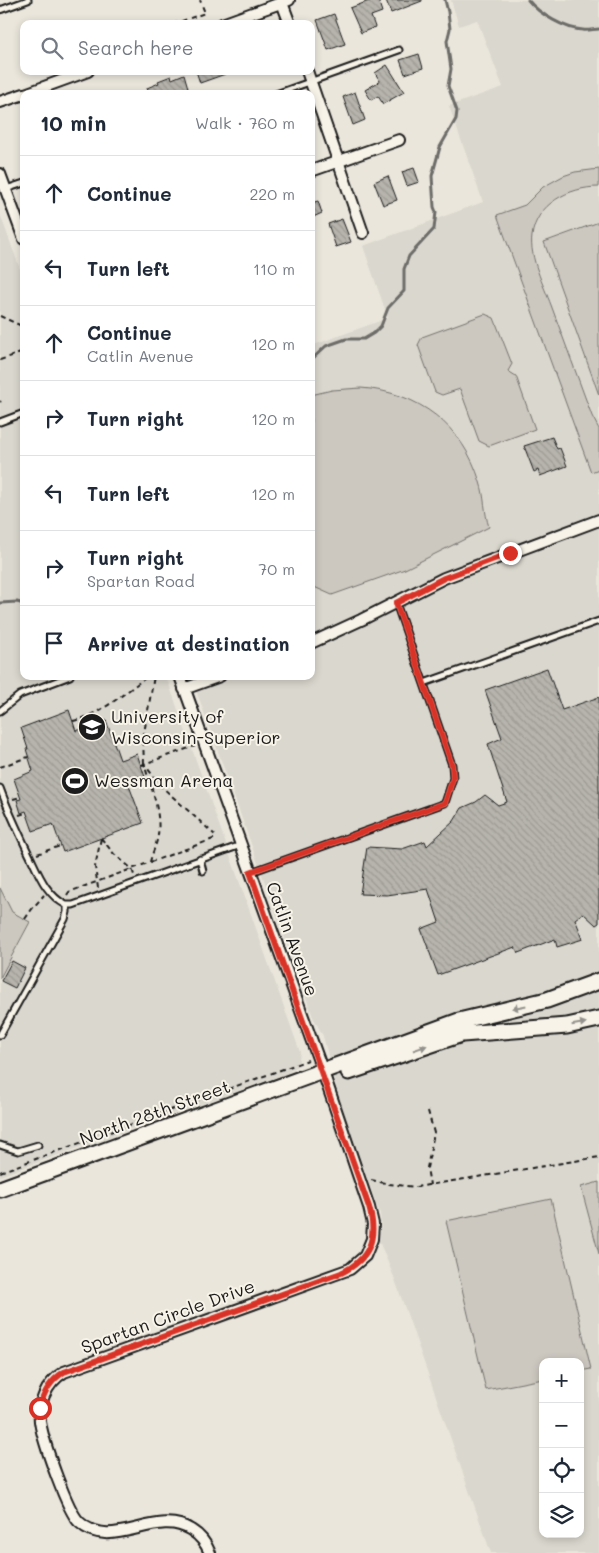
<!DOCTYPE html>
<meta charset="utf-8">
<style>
:root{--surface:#fff;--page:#f6f6f7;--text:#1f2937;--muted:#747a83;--line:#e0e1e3}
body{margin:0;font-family:Mali,sans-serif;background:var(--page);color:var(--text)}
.controls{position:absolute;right:15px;bottom:15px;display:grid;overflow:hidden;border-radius:10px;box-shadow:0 2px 8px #0003}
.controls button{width:45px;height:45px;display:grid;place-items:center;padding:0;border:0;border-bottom:1px solid var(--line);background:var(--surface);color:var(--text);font:25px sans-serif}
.stop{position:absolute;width:15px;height:15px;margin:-11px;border:4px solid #d93025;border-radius:50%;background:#fff}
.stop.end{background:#d93025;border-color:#fff;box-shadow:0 1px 5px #0008}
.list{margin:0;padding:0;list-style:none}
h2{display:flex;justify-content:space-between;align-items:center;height:65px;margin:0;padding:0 20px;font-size:21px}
h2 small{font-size:16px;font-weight:400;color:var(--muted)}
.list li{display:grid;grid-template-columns:32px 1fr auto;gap:15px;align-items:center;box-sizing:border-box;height:75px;padding:0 20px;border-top:1px solid var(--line)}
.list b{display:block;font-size:19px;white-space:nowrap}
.list p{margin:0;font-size:16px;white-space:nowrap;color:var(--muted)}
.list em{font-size:16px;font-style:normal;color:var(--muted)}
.icon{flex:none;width:28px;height:28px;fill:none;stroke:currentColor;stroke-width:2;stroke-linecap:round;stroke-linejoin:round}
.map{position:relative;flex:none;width:599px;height:1553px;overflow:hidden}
.search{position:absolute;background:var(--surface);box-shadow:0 2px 8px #0003;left:20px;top:20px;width:295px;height:55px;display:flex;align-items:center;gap:12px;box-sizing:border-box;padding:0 18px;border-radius:10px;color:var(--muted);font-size:19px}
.panel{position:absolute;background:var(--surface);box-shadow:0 2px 8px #0003;left:20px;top:90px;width:295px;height:590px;border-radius:10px}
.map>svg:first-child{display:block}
</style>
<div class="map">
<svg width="599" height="1553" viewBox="0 0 599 1553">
<defs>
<pattern id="building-back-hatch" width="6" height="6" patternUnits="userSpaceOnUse" patternTransform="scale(1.25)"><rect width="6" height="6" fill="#b6b4ac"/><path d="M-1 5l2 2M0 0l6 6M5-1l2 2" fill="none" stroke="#9c9a93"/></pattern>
</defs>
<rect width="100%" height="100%" fill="#eae6dc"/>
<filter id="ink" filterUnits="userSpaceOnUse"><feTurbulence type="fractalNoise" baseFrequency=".02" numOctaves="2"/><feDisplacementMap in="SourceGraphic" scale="10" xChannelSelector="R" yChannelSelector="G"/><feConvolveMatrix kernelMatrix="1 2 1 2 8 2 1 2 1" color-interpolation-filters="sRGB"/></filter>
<g filter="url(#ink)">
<path fill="#dad7ce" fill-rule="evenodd" d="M451 0H599V1553H491L394 1277 379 1241 381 1225 380 1214 339 1098 323 1036 313 1017 191 676H311V346L388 318 363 246 483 202 449 106 503 87 477 20 459 26ZM543 1362H580V1534H543Z
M0 214 24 280V676H166L300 1052 299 1060 296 1067 287 1073 0 1176Z"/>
<path fill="#ccc8c0" stroke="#74726e" d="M599 169V187C569 187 536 204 532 236 529 257 544 286 551 305 565 342 578 379 592 416L599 429V469L591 472 497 215 525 205 543 187 563 176 575 172Z
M599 222V395L544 242Z
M485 314 494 318 512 364 508 371 516 376 535 429 489 446 479 441 460 389 442 395 435 392 418 345 422 337Z
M361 388C419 392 463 426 480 482 485 497 484 512 489 527L405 569 332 595 312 586 311 583V395L332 390Z
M0 888 12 912 30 922 0 978Z
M599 1182V1254L581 1187Z
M551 1199 591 1369 580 1371V1362H543V1379L486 1390 446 1221Z"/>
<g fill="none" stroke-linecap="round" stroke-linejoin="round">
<path stroke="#6d6c68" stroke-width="3" d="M528 0C539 14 565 29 583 30 588 31 594 29 599 29
M311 360 326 346 346 339H364L374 333 381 326 388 308 404 291V269L409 256 434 229 436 212 434 207 432 176 440 147 456 119 457 111 448 86 451 69 447 41 450 29 448 12 445 0
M0 603 17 602 24 604"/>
</g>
<path fill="url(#building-back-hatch)" stroke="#1c1c1c" d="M372 0H378L382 12 371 16 375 27 361 33 350 8Z
M386 0H422V1L391 13Z
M334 14 345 44 328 50 317 20Z
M419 54 423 68 405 74 400 60Z
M387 65 404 92 383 104 378 96 371 100 365 90 380 81 375 73Z
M196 71H227L228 73 200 83Z
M184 74 188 88 172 94H149L147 88 159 83 158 81 171 76 172 79Z
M355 92 365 120 353 125 343 97Z
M414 168 419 182 407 186 402 172Z
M388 176 397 200 383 205 374 182Z
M318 201 322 213 311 218V203Z
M342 219 351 242 336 247 328 224Z
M552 437 557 449 560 448 567 466 540 476 538 470 534 472 524 446Z
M547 668 562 710 599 697V923L596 925 583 913 575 919 583 939 557 947 555 939 518 953 515 947 438 975 421 929 439 922 428 889 387 895 360 894 367 847 402 849 425 841 427 846 454 821 462 808 476 802 485 795 498 805 507 802 488 744 502 738 485 690Z
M69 710 76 731 106 720 120 760 137 754 145 777 128 783 143 823 63 852 53 824 33 831 26 811 21 813 17 800 21 799 14 779 33 771 26 749H28L21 728Z
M12 961 25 968 15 988 1 981Z"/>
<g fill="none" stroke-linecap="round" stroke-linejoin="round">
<defs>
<path id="service" d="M0 10 28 0
M276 94 399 50
M6 189 24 183
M0 422 24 413
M424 683 599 621
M0 711 20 695 70 676
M0 788C8 810 18 831 28 852 38 872 45 894 66 905H73L241 845
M200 859 203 871
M251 872 445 803 453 778 452 765 396 603
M0 1035 65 919 67 912V905
M0 1145 18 1151 38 1145"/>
<path id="minor" d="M281 0 290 24
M222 24 289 0
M307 71 363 233
M25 94 88 71
M0 102 24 94
M311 171 399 140
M0 174 24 239
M311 643 361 620 444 578 599 520
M180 676 323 1072 369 1207 373 1224 372 1239 365 1256 350 1269 64 1372C46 1383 36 1406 41 1427 45 1446 67 1510 79 1522 112 1553 156 1507 191 1530 201 1536 206 1543 210 1553
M184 689 220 676"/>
<path id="secondary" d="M349 1072 462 1034 567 1026 599 1019
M0 1189 459 1021 547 1000 599 981"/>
</defs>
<use href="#service" stroke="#1c1c1c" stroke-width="9"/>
<use href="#minor" stroke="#1c1c1c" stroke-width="14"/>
<use href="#secondary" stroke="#1c1c1c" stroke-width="19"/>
<path stroke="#1c1c1c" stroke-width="2" stroke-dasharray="5 4" stroke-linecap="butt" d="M173 24 205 13 200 0
M0 316 24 327
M0 360 24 352
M0 402 1 401
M73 721C102 714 124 693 148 676
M144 764 143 739 154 676
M141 765 195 746
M0 767 28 757
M13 799 21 797
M19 815 26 813
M101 838 114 854 132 869 134 875
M37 854 60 846
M150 862C152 853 157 844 158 835 161 811 151 787 144 764L162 787 215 835
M98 888 95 867 101 838
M67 895 69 892 216 838
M25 919 32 909 44 895
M428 1111 434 1133 427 1168 430 1185
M0 1172 308 1060
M371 1180 389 1184 416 1187 599 1157"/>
<use href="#service" stroke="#f7f3e8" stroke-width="5"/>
<use href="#minor" stroke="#f7f3e8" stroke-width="10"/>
<use href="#secondary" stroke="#f7f3e8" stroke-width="15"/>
</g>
<defs><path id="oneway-solid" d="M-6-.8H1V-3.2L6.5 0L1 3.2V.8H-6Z" transform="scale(1.25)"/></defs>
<g fill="#94928c">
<use href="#oneway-solid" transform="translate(519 1007) rotate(169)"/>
<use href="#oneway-solid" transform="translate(579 1024) rotate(-10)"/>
<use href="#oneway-solid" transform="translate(420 1048) rotate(-19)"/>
</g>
</g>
<g fill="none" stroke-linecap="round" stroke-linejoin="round" filter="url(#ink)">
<path stroke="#d93025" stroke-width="6" d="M40 1408C43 1393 51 1380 64 1372L341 1273C370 1259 378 1238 369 1207L250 872 445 803 453 778 452 765 396 603 444 578 510 553"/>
</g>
<defs>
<symbol id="university-disc" viewBox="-11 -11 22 22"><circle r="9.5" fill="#1c1c1c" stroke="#f7f3e8"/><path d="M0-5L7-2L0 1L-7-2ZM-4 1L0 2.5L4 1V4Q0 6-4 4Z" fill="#fff"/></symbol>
<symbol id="stadium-disc" viewBox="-11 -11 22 22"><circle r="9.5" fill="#1c1c1c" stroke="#f7f3e8"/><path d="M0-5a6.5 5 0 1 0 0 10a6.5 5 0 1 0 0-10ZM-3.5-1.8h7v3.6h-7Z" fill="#fff"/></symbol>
</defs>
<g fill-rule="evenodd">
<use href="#university-disc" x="76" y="711" width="32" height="32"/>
<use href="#stadium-disc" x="59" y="765" width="32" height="32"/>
</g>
<g text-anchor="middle" stroke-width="4" stroke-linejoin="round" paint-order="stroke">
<g font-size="18" fill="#1c1c1c" stroke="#f7f3e8" text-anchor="start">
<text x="111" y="723">University of<tspan x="111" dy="21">Wisconsin-Superior</tspan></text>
<text x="94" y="787">Wessman Arena</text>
</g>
<g font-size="18" fill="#1c1c1c" stroke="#f7f3e8">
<text transform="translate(292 939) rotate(70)" y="6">Catlin Avenue</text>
<text transform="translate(155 1113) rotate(-20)" y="6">North 28th Street</text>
<text transform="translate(168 1317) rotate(-20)" y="6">Spartan Circle Drive</text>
</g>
</g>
</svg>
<div class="controls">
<button>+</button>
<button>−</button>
<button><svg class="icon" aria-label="locate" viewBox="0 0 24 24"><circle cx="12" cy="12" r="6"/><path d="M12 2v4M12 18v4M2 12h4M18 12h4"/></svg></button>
<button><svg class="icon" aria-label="layers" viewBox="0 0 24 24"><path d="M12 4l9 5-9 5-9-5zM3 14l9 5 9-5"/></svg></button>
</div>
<div class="stop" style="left:40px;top:1408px"></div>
<div class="stop end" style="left:510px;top:553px"></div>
<div class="search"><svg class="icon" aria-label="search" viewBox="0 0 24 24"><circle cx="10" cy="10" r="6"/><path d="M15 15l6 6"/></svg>Search here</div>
<section class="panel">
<h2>10 min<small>Walk · 760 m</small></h2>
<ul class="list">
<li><svg class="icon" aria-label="ahead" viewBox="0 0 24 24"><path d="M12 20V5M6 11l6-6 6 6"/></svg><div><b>Continue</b></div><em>220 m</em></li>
<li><svg class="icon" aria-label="left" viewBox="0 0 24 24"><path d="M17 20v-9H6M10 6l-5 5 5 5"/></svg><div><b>Turn left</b></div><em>110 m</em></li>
<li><svg class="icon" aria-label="ahead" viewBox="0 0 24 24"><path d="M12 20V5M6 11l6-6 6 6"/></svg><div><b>Continue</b><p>Catlin Avenue</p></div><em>120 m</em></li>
<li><svg class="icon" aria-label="right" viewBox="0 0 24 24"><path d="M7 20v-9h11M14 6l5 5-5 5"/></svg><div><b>Turn right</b></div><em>120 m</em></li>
<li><svg class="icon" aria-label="left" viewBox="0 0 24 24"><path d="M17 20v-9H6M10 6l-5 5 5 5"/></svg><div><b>Turn left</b></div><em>120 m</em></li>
<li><svg class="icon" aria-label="right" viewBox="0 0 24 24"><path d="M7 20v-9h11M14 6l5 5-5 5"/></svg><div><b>Turn right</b><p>Spartan Road</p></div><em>70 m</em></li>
<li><svg class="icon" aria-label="arrive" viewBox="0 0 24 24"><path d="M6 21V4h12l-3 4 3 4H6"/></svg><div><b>Arrive at destination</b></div></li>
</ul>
</section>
</div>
